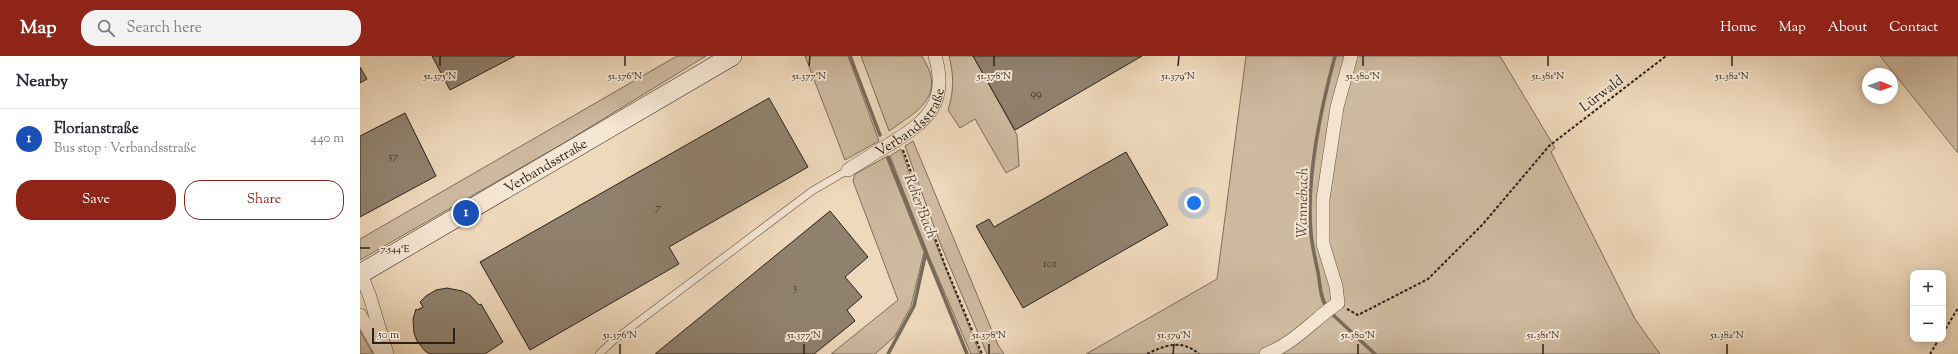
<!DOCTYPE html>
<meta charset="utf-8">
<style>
:root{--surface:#fff;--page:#f2f2f3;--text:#2b2b33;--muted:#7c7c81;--line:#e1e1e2;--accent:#8f2418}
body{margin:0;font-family:"Sorts Mill Goudy",serif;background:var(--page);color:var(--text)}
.controls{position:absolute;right:12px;bottom:12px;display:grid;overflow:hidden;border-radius:8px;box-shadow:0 2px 10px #0003}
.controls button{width:36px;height:36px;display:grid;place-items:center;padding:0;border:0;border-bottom:1px solid var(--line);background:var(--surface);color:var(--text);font:20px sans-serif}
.compass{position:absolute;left:1502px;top:12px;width:36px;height:36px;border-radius:50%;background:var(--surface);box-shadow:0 2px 10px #0003;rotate:91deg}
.scale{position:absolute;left:12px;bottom:10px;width:83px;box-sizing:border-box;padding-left:4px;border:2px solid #2a2219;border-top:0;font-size:11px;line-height:14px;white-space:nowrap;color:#2a2219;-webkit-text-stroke:3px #f5e6d3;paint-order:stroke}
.you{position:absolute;left:834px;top:147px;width:14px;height:14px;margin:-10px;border:3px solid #fff;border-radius:50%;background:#1a73e8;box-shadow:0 0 0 6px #1a73e833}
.badge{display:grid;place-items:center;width:26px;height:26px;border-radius:50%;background:var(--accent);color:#fff;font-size:13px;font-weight:700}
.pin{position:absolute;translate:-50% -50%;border:2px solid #fff;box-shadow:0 1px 4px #0006}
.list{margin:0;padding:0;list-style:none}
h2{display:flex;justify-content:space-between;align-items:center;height:52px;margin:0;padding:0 16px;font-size:17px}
h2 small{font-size:13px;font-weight:400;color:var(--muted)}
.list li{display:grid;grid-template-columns:26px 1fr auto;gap:12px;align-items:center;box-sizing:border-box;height:60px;padding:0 16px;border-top:1px solid var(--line)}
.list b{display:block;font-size:15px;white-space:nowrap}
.list p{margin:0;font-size:13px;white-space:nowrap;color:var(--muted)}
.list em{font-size:13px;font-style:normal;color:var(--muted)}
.actions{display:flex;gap:8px;padding:12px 16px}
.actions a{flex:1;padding:9px 0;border:1px solid var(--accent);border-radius:16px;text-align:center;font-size:14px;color:var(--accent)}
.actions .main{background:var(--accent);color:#fff}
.icon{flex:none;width:22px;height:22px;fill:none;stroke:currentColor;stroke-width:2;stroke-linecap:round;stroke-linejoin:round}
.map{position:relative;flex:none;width:1598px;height:298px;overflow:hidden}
header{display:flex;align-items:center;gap:24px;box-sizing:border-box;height:56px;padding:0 20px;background:var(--accent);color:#fff}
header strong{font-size:19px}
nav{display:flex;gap:22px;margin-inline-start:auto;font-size:14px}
.search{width:280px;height:36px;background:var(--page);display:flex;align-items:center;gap:10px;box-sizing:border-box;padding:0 14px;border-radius:16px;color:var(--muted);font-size:15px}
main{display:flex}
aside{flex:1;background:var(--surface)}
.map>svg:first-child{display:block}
</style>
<header>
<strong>Map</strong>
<div class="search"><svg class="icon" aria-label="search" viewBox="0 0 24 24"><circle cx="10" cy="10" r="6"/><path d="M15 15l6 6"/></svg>Search here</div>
<nav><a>Home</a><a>Map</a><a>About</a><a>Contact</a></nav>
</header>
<main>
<aside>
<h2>Nearby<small></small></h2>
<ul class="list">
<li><span class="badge" style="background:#1a4fb4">1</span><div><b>Florianstraße</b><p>Bus stop · Verbandsstraße</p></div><em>440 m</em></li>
</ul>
<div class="actions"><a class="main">Save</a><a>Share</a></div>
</aside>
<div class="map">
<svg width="1598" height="298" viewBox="0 0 1598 298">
<rect width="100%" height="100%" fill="#efd9bc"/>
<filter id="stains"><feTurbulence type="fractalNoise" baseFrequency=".005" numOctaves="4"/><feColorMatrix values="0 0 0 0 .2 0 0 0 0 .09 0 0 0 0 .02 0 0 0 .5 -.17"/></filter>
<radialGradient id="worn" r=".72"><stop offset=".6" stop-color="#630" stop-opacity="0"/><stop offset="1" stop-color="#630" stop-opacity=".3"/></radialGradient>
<path fill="#cebaa0" stroke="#7c6e5c" d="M317 0H346L204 87 0 204V183Z
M445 0H488L519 85 485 104Z
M501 0H562C565 6 570 14 571 21 576 48 548 61 529 75Z
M589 0H613L657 79 659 110 646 117 615 63 600 72 588 54C594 36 594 19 589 0Z
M886 0H988L960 143 975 243 914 292 899 298H726L857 223Z
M993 0H1140L1195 92 1191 96 1275 263 1300 298H917L981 250 966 188 965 143Z
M1520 0H1598V97Z
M553 85 638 289 644 298H627L580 187 545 90Z
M541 93 563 156 620 298H611L568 198 530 100Z
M526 101 564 196 551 250 535 280 515 298H471L538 244 493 125 495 118Z
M0 275 13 298H0Z"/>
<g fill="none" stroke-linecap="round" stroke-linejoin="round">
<path stroke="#786b5a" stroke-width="3.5" d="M490 0 520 79
M566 197 607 298
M967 251C960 243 960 227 958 216 955 203 952 190 951 177 946 123 961 52 975 0
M970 256 1015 298
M528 298 554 250 566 196 528 101"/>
</g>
<path fill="#90816e" stroke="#2a2219" d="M72 0H155L90 34Z
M613 0H782L655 74Z
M0 11 7 23 0 27Z
M409 42 448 111 309 191 319 208 170 294 120 206Z
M45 57 76 120 0 161V80Z
M766 96 808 169 663 252 616 170 629 163 634 171Z
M470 155 508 201 485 221 502 241 487 254 495 265 454 298H295Z
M87 232 102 235 110 239 119 249 121 248 143 286 125 298H70L65 295 57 285 54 277 53 263 56 253 57 254 63 251 60 246 66 240 76 234Z"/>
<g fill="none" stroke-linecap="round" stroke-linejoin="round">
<defs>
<path id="service" d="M239 298 254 284 452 135 488 114"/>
<g id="minor">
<path id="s1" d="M488 114C502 105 516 96 530 88 567 65 589 47 575 0"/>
<path d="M1 218 10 241 27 298"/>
<path d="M0 259 22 298"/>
<path d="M906 298C935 287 954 263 978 247L976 230 963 188V143L977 51 991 0"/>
</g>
<g id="secondary">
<path id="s2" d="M0 218 372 0"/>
</g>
</defs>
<use href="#service" stroke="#5b5042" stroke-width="8"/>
<use href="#minor" stroke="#5b5042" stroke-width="14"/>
<use href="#secondary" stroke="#2a2219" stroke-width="20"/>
<path stroke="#2a2219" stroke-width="2" stroke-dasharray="3 2" stroke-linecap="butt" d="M543 94 586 212 622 298
M987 253 998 259 1068 223 1123 168 1189 90 1306 0
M1583 277 1598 252
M787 298C805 289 822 283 839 298
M1570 298 1579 283"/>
<use href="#service" stroke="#f5e6d3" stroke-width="7"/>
<use href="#minor" stroke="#f5e6d3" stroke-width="13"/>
<use href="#secondary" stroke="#f5e6d3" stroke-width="19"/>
</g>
<path fill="none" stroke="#2a2219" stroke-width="1.5" d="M80 10V0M265 10V0M449 10 450 0M634 10V0M818 10 819 0M1003 10V0M1188 10V0M1372 10V0M0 192H10M260 298V288M444 298V288M629 298V288M813 298 814 288M998 298V288M1183 298V288M1367 298V288"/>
<g text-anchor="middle" stroke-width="4" stroke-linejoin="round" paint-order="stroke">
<g font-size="12" fill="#443a2e">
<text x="676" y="41">99</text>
<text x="33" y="104">37</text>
<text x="298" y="155">7</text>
<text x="690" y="211">101</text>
<text x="435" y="235">3</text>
</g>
<g font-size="14" fill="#2a2219" stroke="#f5e6d3">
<text transform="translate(1241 37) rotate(-37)" y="5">Lürwald</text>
<text dy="5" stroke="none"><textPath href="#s1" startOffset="80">Verbandsstraße</textPath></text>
<text dy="5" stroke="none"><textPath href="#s2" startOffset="215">Verbandsstraße</textPath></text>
</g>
<g font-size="15" font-style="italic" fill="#584c3f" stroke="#f5e6d3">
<text transform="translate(942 147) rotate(-89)" y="5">Wannebach</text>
<text transform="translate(561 150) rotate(69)" y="5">Reher Bach</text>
</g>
</g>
<g font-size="10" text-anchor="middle" fill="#2a2219" stroke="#f5e6d3" stroke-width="4" stroke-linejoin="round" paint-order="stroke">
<text x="80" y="23">51.375°N</text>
<text x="265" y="23">51.376°N</text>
<text x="449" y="23">51.377°N</text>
<text x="634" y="23">51.378°N</text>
<text x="818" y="23">51.379°N</text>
<text x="1003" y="23">51.380°N</text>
<text x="1188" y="23">51.381°N</text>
<text x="1372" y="23">51.382°N</text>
<text x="35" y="196">7.544°E</text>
<text x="260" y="282">51.376°N</text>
<text x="444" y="282">51.377°N</text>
<text x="629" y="282">51.378°N</text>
<text x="814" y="282">51.379°N</text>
<text x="998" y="282">51.380°N</text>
<text x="1183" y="282">51.381°N</text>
<text x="1367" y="282">51.382°N</text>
</g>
<rect width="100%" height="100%" filter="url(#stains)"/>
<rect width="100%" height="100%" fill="url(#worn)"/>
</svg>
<div class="controls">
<button>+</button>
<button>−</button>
</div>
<svg class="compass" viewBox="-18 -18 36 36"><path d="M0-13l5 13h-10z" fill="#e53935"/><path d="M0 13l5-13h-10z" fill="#7c7c81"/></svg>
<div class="scale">50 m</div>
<div class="you"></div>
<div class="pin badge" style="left:106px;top:157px;background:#1a4fb4">1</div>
</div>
</main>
